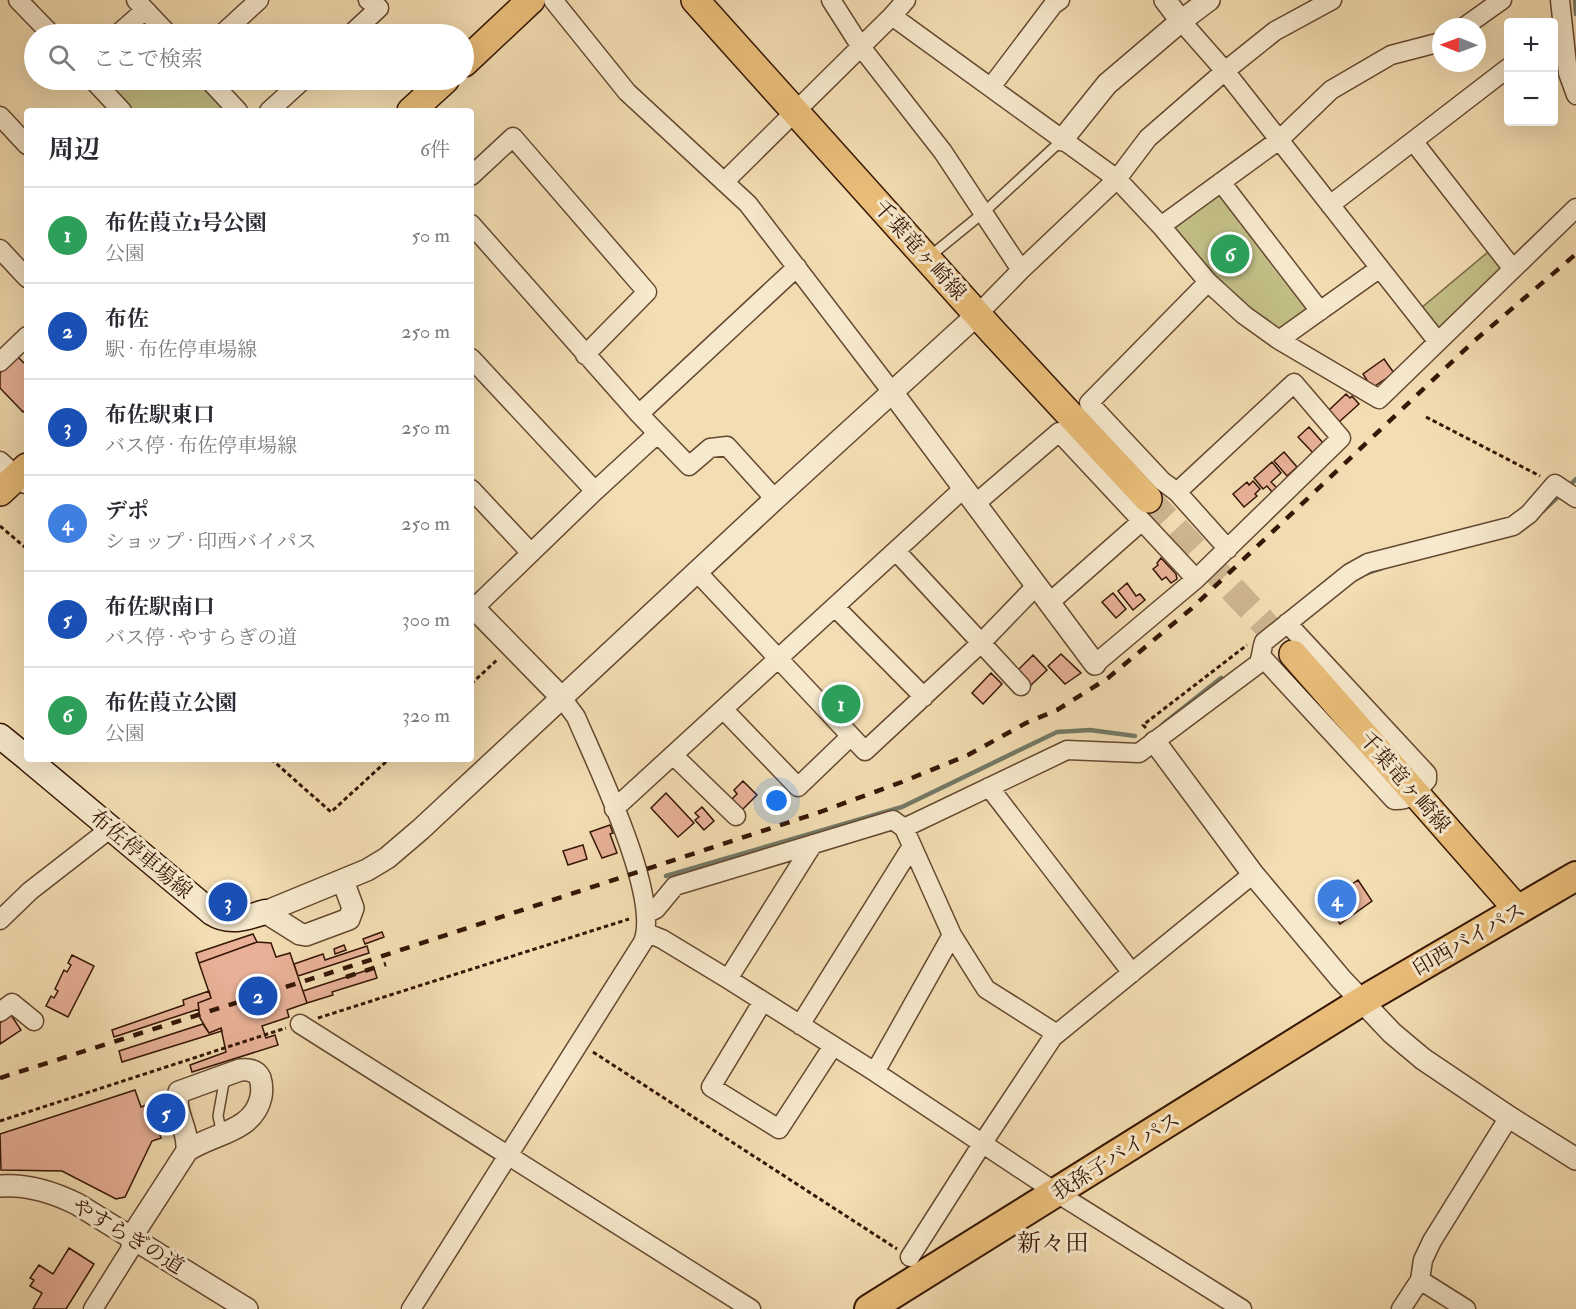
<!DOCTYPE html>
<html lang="ja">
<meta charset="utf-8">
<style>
:root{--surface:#fff;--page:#f7f7f7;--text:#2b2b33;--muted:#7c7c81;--line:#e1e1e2;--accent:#2563eb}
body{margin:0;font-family:"IM FELL Double Pica","Noto Serif JP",serif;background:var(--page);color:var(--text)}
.controls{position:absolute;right:18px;top:18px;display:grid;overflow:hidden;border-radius:6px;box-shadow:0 6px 24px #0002}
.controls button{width:54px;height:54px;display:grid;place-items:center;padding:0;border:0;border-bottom:2px solid var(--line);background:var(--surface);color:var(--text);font:30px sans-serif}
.compass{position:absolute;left:1432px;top:18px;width:54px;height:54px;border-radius:50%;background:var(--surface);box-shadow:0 6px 24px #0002;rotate:271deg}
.you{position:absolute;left:777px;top:801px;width:21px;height:21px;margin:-15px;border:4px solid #fff;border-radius:50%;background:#1a73e8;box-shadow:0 0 0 9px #1a73e833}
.badge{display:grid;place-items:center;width:39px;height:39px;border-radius:50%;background:var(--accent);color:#fff;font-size:20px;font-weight:700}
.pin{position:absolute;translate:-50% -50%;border:3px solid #fff;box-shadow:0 2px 6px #0006}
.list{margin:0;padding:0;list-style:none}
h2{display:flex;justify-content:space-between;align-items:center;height:78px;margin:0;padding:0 24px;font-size:26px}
h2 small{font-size:20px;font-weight:400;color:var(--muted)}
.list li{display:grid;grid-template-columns:39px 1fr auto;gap:18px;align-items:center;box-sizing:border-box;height:96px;padding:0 24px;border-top:2px solid var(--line)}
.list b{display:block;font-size:22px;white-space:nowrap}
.list p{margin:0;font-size:20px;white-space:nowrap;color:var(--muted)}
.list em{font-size:20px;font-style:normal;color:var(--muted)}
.icon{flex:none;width:33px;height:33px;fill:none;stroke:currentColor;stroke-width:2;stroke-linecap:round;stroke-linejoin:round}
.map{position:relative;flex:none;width:1576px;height:1309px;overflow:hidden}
.search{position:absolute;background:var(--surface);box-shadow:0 6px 24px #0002;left:24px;top:24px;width:450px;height:66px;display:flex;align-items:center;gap:15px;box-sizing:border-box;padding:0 21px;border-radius:33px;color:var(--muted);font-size:22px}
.panel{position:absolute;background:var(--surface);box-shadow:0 6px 24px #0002;left:24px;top:108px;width:450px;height:654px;border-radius:6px}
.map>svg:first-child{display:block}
</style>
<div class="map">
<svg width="1576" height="1309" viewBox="0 0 1576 1309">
<rect width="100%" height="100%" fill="#f3ddb2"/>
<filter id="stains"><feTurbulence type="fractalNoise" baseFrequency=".00333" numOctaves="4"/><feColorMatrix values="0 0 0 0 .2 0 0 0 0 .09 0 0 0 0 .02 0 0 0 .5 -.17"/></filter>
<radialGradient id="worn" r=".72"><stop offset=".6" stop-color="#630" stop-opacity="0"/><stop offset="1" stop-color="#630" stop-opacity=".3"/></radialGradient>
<path fill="#c3bf87" stroke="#7c6a46" stroke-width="1.5" d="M143 17 159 34H124Z
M104 80H201L230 111H133Z
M1221 182 1320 311 1279 340 1161 226Z
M1488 252 1503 267 1437 335 1420 309Z
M843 689 856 703 840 719 826 704Z"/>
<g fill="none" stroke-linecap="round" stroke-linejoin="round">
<path stroke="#747a67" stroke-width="4.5" d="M1575 0 1576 14
M1567 488 1576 479
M1543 511 1561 494
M1364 574 1382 568
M1163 724 1221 678
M666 876 902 807 1057 732 1090 730 1135 736"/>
</g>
<path fill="#e8b197" stroke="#361606" stroke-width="1.5" d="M17 356 27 366V409L23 412 0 388V373Z
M1384 359 1394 373 1372 388 1363 374Z
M1346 394 1350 398 1352 396 1359 404 1339 422 1328 411Z
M1309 427 1324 444 1314 454 1298 437Z
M1284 452 1297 467 1287 476 1274 461Z
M1272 462 1281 473 1271 482 1278 489 1273 493 1267 486 1263 489 1254 478Z
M1253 481 1260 489 1255 494 1257 496 1244 507 1233 494 1247 482 1249 485Z
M1161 558 1176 574 1177 579 1171 583 1166 577 1162 580 1153 569 1158 565 1157 563Z
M1127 583 1136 596 1140 594 1145 600 1133 610 1118 591Z
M1113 593 1126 609 1116 618 1102 602Z
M1061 654 1081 673 1065 684 1048 666Z
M1033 655 1047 670 1030 686 1016 672Z
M991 673 1002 684 983 704 972 693Z
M743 781 757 795 741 811 731 800 737 794 734 790Z
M666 793 694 823 678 837 651 808Z
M702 807 714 821 704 830 695 820 699 817 695 813Z
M610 825 613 833 610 834 617 853 602 858 590 832Z
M583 845 587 859 568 865 563 851Z
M1358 880 1372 901 1340 924 1325 903Z
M382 932 384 937 365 944 363 939Z
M253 934 257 942 199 963 196 953Z
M257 942 271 943 276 957 290 953 307 1003 287 1010 289 1017 262 1026 266 1038 275 1035 278 1045 192 1072 190 1065 226 1052 221 1028 209 1033 200 1018 198 1003 211 998 199 963Z
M344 945 346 950 335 954 334 949Z
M367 946 369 953 298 976 294 964 323 954 325 960Z
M72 955 94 966 68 1017 46 1006 51 996 54 998 58 991 55 989 64 970 67 972 71 965 68 963Z
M374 968 377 978 332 992 333 995 307 1003 303 991Z
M209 991 211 998 198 1003 199 1009 114 1037 112 1030 184 1005 183 1000Z
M11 1015 21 1030 0 1044V1023Z
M203 1024 209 1033 221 1028 222 1031 122 1062 119 1051Z
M135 1090 141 1107 149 1104 161 1138 152 1141 125 1197 116 1199 62 1171 1 1170 0 1134Z
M69 1248 94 1264 66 1309H33L42 1293 30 1286 34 1280 30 1278 39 1265 53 1274Z"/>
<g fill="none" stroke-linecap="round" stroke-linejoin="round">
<path stroke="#cdb590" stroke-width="27" stroke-dasharray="27 14" stroke-linecap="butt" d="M1148 499 1293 654"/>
<defs>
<path id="service" d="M929 257 983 213 1062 140
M222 1134 218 1116 225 1077"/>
<path id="minor" d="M18 0 51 34
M136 0 168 34
M553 0 627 92 748 204 892 392
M831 0 861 47 943 152 1021 270
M1560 0 1568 73 1576 95
M892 16 906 0
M1181 21 1225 71 1438 342
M1464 27 1502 0
M118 34 145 10
M222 34 259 0
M351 34 379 8 368 0
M93 80 122 111
M209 80 238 111
M991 87 1053 5 1060 0
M269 111 303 80
M0 116 27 145
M1413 141 1513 269
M471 176 513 137 647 292 585 355
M724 182 892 16 1117 179 1161 226 1208 282 1244 315 1279 340 1379 399 1576 208
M1221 182 1320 311
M1330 205 1508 68
M471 224 639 414
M1161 226 1279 140 1331 90 1391 55 1441 42
M0 249 27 278
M1208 282 1089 403 1162 481 1177 492 1228 549
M978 314 1021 270 1117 179 1148 138 1225 71 1275 31 1332 0
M1279 340 1380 268
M471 358 595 491 471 611
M0 362 27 336
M0 461 25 484
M471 489 531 553
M595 491 657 434
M775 499 727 446 710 448 689 466 639 414 797 267
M975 504 1059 432 1196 579
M896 551 1021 686
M697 572 865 751 981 643 1036 586
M1049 603 1142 521
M835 607 924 697
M1262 657 1394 800C1411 801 1417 791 1427 780V774L1287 623
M1095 664 1196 579 1341 438 1294 383 1177 492
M723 709 798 787 851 736
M673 755 736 816
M989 787 1132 973
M614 809 963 489
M646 914 656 909 675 886 893 820 904 828 1067 750 1139 753 1258 664C1262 657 1261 650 1264 642L1350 573 1368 563 1513 526 1529 514 1555 484 1576 498
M0 920 30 891 111 828
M647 933 662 939 728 979 875 1072 1057 1193 1242 1309
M952 935 986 989 1057 1034
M728 979 813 844
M763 1001 711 1087 779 1129 833 1046
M0 1012 12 1003 34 1021
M300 1024 751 1309
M800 1025 912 846
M875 1072 952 935 904 828
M910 1257 982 1144 1053 1037 1253 874
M1420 1280 1466 1309
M93 1309 130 1250 132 1236
M411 1309 643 942C661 896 596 764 576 717L562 698
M1401 1309 1420 1280 1423 1260 1432 1241 1509 1117"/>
<path id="tertiary" d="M1165 0 1181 21
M1062 140 1107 84 1181 21 1209 0
M892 392 1095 664
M471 605 562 698
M1155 742 1253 874 1341 979 1392 1033 1423 1059 1509 1117 1576 1159
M265 912 367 870 387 858 421 829 775 499 978 314
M265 912 300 934 306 935 349 919 353 908 343 881
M0 1186C27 1184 53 1192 77 1204L247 1309
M132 1236 187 1151C212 1133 253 1133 261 1097 262 1091 262 1084 260 1078 256 1070 248 1069 240 1070L179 1092C172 1110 189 1128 187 1151"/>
<path id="secondary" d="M0 736 27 758
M28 759 212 913C229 924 246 918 265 912"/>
<path id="primary" d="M695 0 993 332 1148 499
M464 63 531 0
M411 111 445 80
M0 492 27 467
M1293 654 1518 910"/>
<path id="trunk" d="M869 1309 1362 1001 1576 876"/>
</defs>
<use href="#service" stroke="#654831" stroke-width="12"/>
<use href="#minor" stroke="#654831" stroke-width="21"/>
<use href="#tertiary" stroke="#654831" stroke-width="24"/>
<use href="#secondary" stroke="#361606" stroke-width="27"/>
<use href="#primary" stroke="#361606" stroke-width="30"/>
<use href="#trunk" stroke="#361606" stroke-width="32"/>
<path stroke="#361606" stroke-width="3" stroke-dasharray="4.5 3" stroke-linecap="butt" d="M1426 417 1540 476
M0 526 27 549
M471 684 498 659
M1146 728 1143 725 1247 645
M271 759 331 812 389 759
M318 1018 629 919
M593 1052 897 1249
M0 1121 286 1028"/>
<use href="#service" stroke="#f7e9cd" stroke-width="9"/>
<use href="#minor" stroke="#f7e9cd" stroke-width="18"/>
<use href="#tertiary" stroke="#f7e9cd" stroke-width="21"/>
<use href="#secondary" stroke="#f7e9cd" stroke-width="24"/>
<use href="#primary" stroke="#eabe79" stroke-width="27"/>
<use href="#trunk" stroke="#eabe79" stroke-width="28"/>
<path stroke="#361606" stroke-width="4.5" stroke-dasharray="10 10" stroke-linecap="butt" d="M346 977 386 964
M0 1078 361 963 820 812 902 782 968 755 1026 723 1057 710 1108 678 1191 609 1473 342 1576 254"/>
</g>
<g text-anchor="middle" stroke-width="6" stroke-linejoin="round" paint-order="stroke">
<g font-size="21" fill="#361606" stroke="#f7e9cd">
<text transform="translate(920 250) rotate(48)" y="7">千葉竜ヶ崎線</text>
<text transform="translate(1405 782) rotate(49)" y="7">千葉竜ヶ崎線</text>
<text transform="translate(141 854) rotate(40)" y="7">布佐停車場線</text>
<text transform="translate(1469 939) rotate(-30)" y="7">印西バイパス</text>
<text transform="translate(1116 1156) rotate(-32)" y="7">我孫子バイパス</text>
<text transform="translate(128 1236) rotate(31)" y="7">やすらぎの道</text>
</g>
<g font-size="24" fill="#361606" stroke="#f7e9cd">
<text x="1053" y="1251">新々田</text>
</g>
</g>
<rect width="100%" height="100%" filter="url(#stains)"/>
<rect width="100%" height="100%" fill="url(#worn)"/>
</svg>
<div class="controls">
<button>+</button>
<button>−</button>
</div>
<svg class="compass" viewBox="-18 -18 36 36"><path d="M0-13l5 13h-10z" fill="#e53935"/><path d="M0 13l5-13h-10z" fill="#7c7c81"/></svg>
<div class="you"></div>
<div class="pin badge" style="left:841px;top:704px;background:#2e9e5b">1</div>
<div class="pin badge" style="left:258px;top:996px;background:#1a4fb4">2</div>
<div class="pin badge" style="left:228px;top:902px;background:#1a4fb4">3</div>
<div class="pin badge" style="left:1337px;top:899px;background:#3f7fe0">4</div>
<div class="pin badge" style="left:166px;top:1113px;background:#1a4fb4">5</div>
<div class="pin badge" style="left:1230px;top:254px;background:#2e9e5b">6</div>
<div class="search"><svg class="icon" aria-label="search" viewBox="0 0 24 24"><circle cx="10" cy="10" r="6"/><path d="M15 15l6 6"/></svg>ここで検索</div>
<section class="panel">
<h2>周辺<small>6件</small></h2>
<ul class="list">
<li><span class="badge" style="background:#2e9e5b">1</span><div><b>布佐葭立1号公園</b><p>公園</p></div><em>50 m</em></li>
<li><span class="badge" style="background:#1a4fb4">2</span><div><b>布佐</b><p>駅 · 布佐停車場線</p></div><em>250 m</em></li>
<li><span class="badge" style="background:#1a4fb4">3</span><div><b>布佐駅東口</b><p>バス停 · 布佐停車場線</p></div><em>250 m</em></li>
<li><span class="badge" style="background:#3f7fe0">4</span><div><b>デポ</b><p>ショップ · 印西バイパス</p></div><em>250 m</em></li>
<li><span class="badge" style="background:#1a4fb4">5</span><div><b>布佐駅南口</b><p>バス停 · やすらぎの道</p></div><em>300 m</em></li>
<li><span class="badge" style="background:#2e9e5b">6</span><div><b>布佐葭立公園</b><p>公園</p></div><em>320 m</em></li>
</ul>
</section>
</div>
